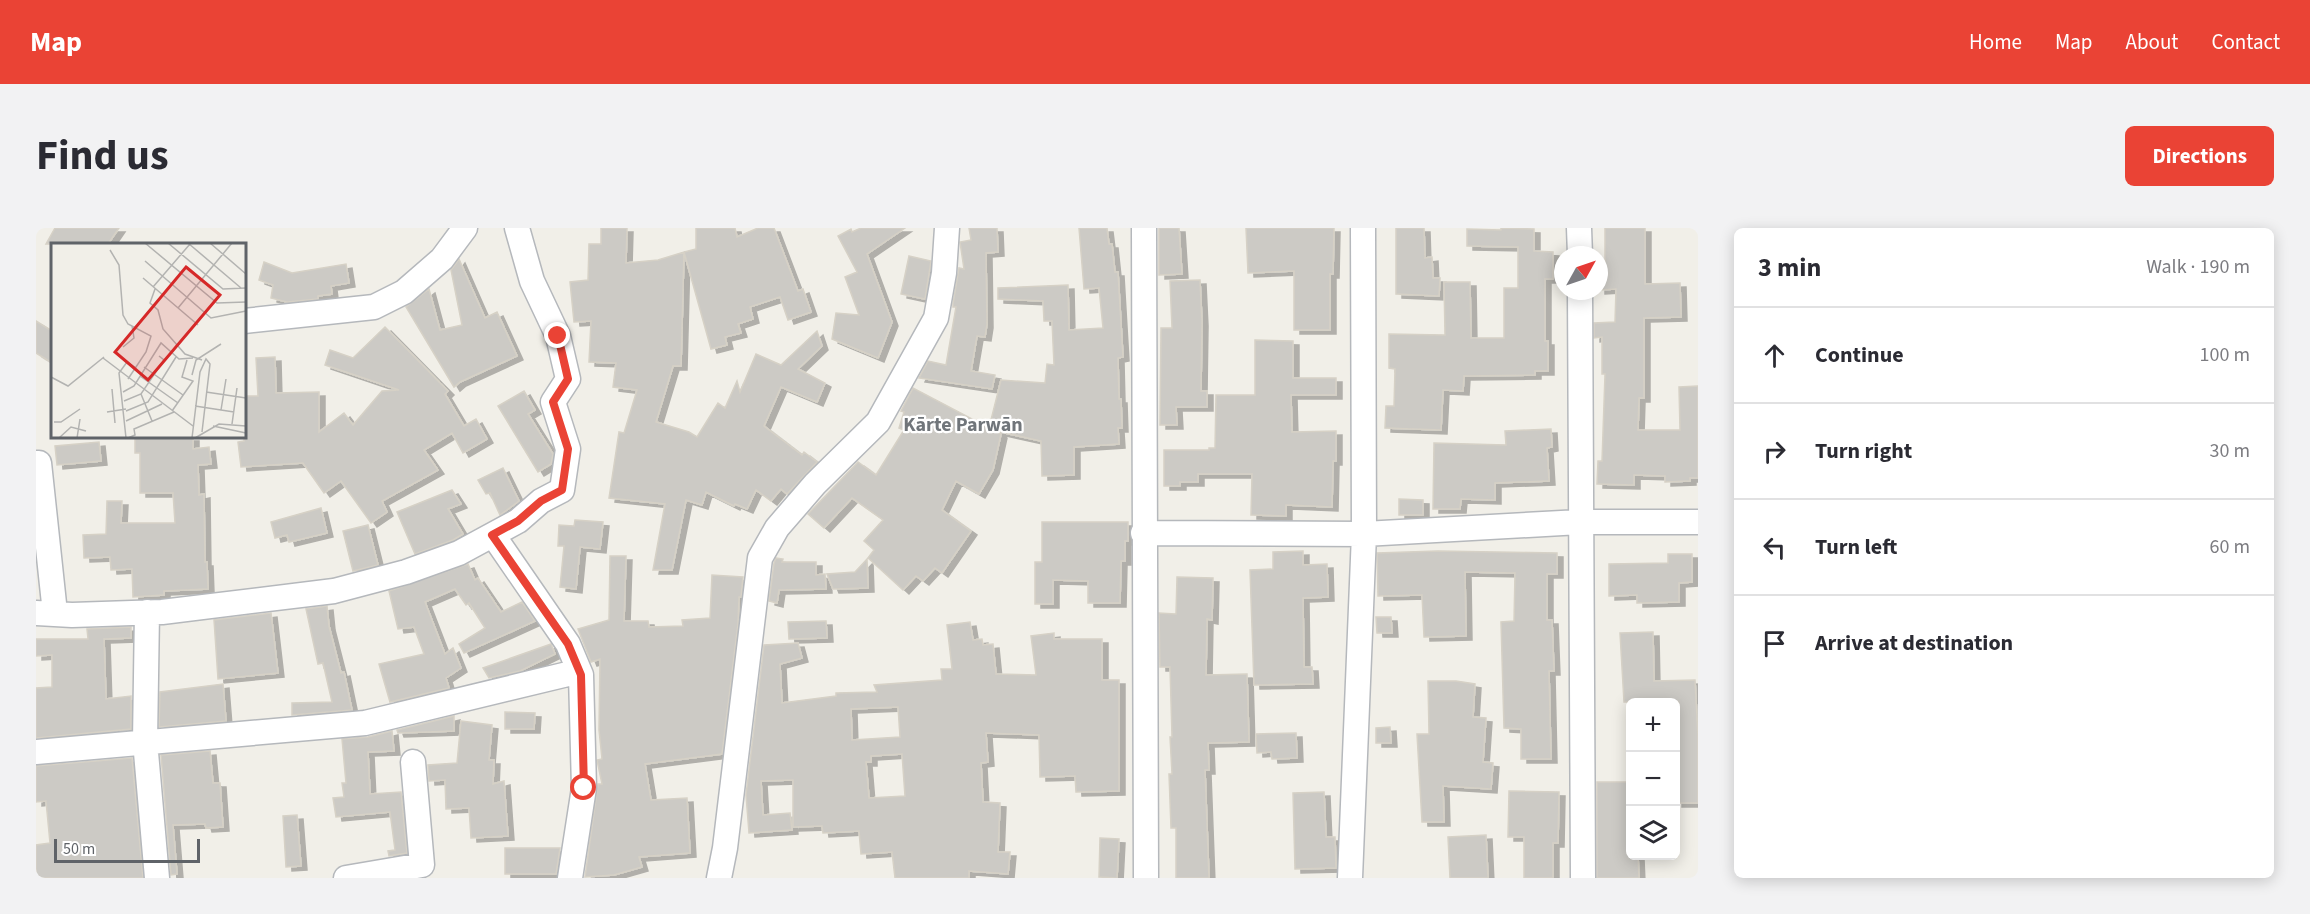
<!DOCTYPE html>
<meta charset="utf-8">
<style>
:root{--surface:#fff;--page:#f2f2f3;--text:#2b2b33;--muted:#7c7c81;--line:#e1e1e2;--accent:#ea4335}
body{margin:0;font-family:"Source Sans 3",sans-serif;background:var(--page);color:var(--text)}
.controls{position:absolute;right:18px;bottom:18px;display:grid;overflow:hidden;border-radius:9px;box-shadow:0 3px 15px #0003}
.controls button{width:54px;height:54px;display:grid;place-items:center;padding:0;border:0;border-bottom:2px solid var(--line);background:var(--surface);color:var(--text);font:30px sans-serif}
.compass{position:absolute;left:1518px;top:18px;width:54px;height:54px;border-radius:50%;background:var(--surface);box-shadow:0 3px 15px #0003;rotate:50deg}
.scale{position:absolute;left:18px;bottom:15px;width:146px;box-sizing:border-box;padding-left:6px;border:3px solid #5f6368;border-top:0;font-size:16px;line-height:21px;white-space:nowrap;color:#5f6368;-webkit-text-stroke:4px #fff;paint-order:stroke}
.stop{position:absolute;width:18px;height:18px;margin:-14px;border:4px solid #ea4335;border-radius:50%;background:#fff}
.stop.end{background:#ea4335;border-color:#fff;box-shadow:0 2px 6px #0008}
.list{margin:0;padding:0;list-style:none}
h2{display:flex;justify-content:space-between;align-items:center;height:78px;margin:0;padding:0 24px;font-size:26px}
h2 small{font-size:20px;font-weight:400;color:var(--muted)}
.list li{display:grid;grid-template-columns:39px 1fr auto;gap:18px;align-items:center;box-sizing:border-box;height:96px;padding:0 24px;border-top:2px solid var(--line)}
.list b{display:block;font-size:22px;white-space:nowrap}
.list em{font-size:20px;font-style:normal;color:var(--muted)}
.icon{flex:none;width:33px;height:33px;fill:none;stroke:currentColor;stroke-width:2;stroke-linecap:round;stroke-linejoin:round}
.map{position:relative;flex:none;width:1662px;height:650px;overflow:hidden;border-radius:9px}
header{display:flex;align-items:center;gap:36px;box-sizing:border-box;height:84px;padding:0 30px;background:var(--accent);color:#fff}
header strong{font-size:28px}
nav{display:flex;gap:33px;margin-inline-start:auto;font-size:21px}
.intro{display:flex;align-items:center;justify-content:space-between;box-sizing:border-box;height:144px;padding:0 36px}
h1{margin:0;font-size:42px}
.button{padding:15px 27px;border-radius:9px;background:var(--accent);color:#fff;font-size:21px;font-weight:700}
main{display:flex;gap:36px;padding:0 36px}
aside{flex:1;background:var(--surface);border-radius:9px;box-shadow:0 3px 15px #0003}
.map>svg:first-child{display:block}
</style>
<header>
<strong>Map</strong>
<nav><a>Home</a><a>Map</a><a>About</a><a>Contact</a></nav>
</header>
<div class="intro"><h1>Find us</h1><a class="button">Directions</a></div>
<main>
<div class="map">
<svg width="1662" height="650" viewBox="0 0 1662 650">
<defs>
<filter id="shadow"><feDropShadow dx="6" dy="4" stdDeviation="0" flood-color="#0004"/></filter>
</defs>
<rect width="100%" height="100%" fill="#f1efe8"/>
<path fill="#cccac5" stroke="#d6d1c6" stroke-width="1.5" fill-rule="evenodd" filter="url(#shadow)" d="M19 0H83L72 16H10Z
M565 0H591L590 35 622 32 648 24 645 138H637L620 194 653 204 661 209 682 175 689 180 701 153 704 164 720 126 745 137 781 103 786 118 762 141 789 155 781 174 745 159 728 198 766 227 768 224 781 234 751 266 745 261 735 273 720 262 711 281 699 276 698 278 670 264 666 277 650 272 636 342H617L629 276 573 270 583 204 588 205 601 162 577 159 580 135 553 134 555 93 538 94 534 54 552 52 553 16H565Z
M660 0H699L701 9 722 0H738L762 63 767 61 775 84 752 92 744 69 714 79 717 91 702 96 705 105 689 109 691 117 675 121 648 24 660 21Z
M825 0H869L831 26 856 94 842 130 796 111 800 85 823 87 809 49 821 44 802 8 815 1 816 4Z
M933 0H961L962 24 950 25 951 96 949 109 941 108 935 143 959 147 956 161 883 150 892 133 910 137 920 79H917V76L923 40 928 41 924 14 935 12Z
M1043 0H1071L1073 16H1076L1079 44H1082L1087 129 1082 130 1083 171H1085L1086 200H1082L1083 216 1038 219V247L1006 248 1005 213 960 203 965 206 957 242 943 266 920 253 906 282 935 303 906 345 899 340 887 353 880 348 867 362 832 330 838 322 828 313 847 292 816 270 788 300 772 286 822 234 840 247 868 202 863 200 868 184 865 183 877 160 953 200 965 152 1009 155 1011 136 1018 137 1016 93H1008L1007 73 962 71V60L1032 57 1033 102 1067 100 1063 60 1048 61Z
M1123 0H1143L1146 46 1123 47Z
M1210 0H1298L1297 46H1294V102H1258V43L1212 45Z
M1360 0H1388L1389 30 1396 29 1397 50H1404L1403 68 1360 66Z
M1465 0 1498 1V23L1517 24V51H1509V113H1512V143H1499V147L1428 148 1427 163 1407 162 1405 202 1349 200 1350 178H1358L1359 141 1353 140V106L1409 107 1408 54H1434L1435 110H1468V60H1482V19L1431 18V1L1465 2Z
M1569 0H1609V56L1644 55 1645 89 1608 90V170H1603L1602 202H1644L1643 159 1662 158V250H1654V253L1629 254V248L1598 247V257L1561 256 1562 233H1566L1569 146H1566V109L1558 110V95L1579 94 1580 61 1563 62V44H1569Z
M873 28 895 33 889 71 865 66Z
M423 31 449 90 461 84 481 128 424 154 418 159 370 79 393 61 404 102 426 97 415 42Z
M228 34 256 45 310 36 313 55 295 58 296 66 282 68V71L251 74 235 70 237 57 223 52Z
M1164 52 1166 94 1165 163H1171V179H1140L1141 197H1124L1125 100H1136L1134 53Z
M0 93 16 103V135L0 125Z
M349 99 412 163 409 166 428 198 440 191 451 211 427 225 416 205 388 222 402 242 346 273 351 284 335 295 305 253 288 265 267 235 205 239 202 214 208 213V168H222L220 130 239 129 240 165 283 164V204L308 185 317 197 346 163 363 162 289 137 294 122 317 130Z
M1219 112 1257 113V150H1300V167H1255L1256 204 1300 203V233H1297L1296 279 1250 277V288L1215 287 1216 246H1162V254H1144V258H1128V222H1173V220H1179L1180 167H1219Z
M488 163 499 182 492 186 517 226 515 236 502 244 462 178Z
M1515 201 1516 219 1511 220 1513 253 1459 255V272L1425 271 1424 281H1397L1398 215 1470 217 1469 203Z
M99 209H157V221L173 219 175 236 162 237 163 267 168 266 169 334H171L172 361 128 363V367L97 369 96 341 75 342 74 329 48 330 47 307 70 306 71 273H86L85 295H139L137 265H104V225H99Z
M63 214 65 233 21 237 19 218Z
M467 240 483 273 464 287 454 265 450 266 442 252Z
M416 262 425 276 412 281 427 306 417 312 379 326 361 284Z
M1363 271 1387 272V287H1363Z
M285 280 291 305 253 314 251 307 239 310 235 294Z
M539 292 567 294 564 321 544 319 540 361 524 359 528 318H522L523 297 538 298Z
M1006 294H1092V313H1089V333H1085L1084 375H1052V353L1017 352V376H999V334H1006Z
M332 297 342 337 317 343 307 303Z
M1267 323V337L1291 336 1292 369 1267 370 1268 439H1276L1277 456 1218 457 1214 342 1237 341V324Z
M1402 323 1521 325V346H1511V392H1516L1518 443H1513L1515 531H1485V501L1468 500 1465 394 1478 393 1479 345 1429 344 1430 408 1388 409 1386 367 1342 368 1341 325Z
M1632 326H1656V354L1643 355V374L1601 375V367L1573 368V336L1632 335Z
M574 328H590L588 393H612L613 399 647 398 646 392 674 390 676 347 707 349 705 369H703L702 396 686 526 609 536 615 572 651 570 654 625 603 629 606 639 578 647 549 649 562 556H566L561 532 566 531 563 502 564 431 555 434 542 401 573 392Z
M740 330 747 331 746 334H780V347L789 346 790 361 743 362 741 375 733 373 738 335Z
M831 331 832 360 797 361 791 346 819 344Z
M432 336 439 352 442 350 465 384 486 374 499 393 428 425 423 416 449 400 433 375 430 377 419 361 389 374 409 426 417 420 425 440 410 450 413 460 354 474 343 436 388 426 378 399 362 401 353 363Z
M1141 349 1177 350 1176 392 1171 391 1170 447 1211 446 1213 514 1172 515 1173 542H1169L1173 650H1140V600H1135L1133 546H1136L1134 509H1136L1134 439H1124L1123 385 1140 386Z
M291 378 293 398 305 445 308 444 316 482 256 487V475L296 474 287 435 282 436 270 381Z
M235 385 242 445 182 451 178 392Z
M1340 389H1355L1356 405H1341Z
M790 393 791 410 753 411 752 394Z
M934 394 937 412 946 411 947 417 957 416 960 446 1000 447 995 408 1018 405V411H1066V452H1083V563L1040 564 1039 548 1004 549 1003 507 950 505 952 534 945 535 947 574 964 575 962 624H974L972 646 933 643V650H859L856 624 825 626 823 603 787 605 786 598 757 599V552L725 553 727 587 754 585 756 602 713 605 710 567 728 417 762 415 766 430 744 436 746 475 800 468V465L841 464 838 457 906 452 905 441H916L911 397ZM862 479 864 509 816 512 815 481ZM866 526 869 568 833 570 830 534H835V528Z
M95 399V410L68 411 70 471 95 468V501L0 510V460L16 459V427L0 428V411H52L51 401Z
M1617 404 1618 453 1659 452 1662 508V575H1640V506H1643L1642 474H1588L1584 405Z
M515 416 519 426 484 443 453 450 447 440Z
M1392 453H1420L1439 456 1437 489 1450 490 1447 534 1457 535 1455 561 1407 558 1408 594H1386L1381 506H1393Z
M187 456 190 493 123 499 124 464Z
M469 484 499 485 498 501H469Z
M418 488V503L362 505 361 502Z
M425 493 456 497 453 532H458L457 556 468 553 472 608 435 610 433 580 410 581 409 552 393 553 392 537 421 535Z
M1354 499 1355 515H1340V500Z
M356 503 358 523 332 524 334 566 365 564 371 625 353 628 352 623 359 622 354 584 300 589 297 570 308 569 306 555H310L306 511 332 509Z
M1260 505 1261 530 1236 531 1235 524 1221 525 1220 506Z
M174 523 177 555H184L187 599 170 600 169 596 137 597 141 646 135 647 125 527Z
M96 530 107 650H0V617L14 615 10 573 0 574V538Z
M1561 554H1591L1594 627H1602L1603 650H1561Z
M1473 563 1523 564 1522 615H1517V650H1488V609H1472Z
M1288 564 1290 609H1299L1300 640 1259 641 1257 565Z
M261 587 265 638 250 639 247 588Z
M1450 607 1452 650H1414L1412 609Z
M1064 610 1083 611 1081 650 1063 649Z
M469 620H524L520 646H469Z"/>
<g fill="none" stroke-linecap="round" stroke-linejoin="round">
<defs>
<path id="minor" d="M1108 0 1110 650
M1543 0 1544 27
M1544 63 1547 650
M208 93 338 79 368 64 406 31 429 0
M0 235H3L19 385
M1107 305 1328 306 1544 294H1662
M457 307 532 416 545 447
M111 384 109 513 121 650
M0 385 36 387 126 384 298 363 370 344 423 325 482 293 505 273 526 262 532 221 517 174 532 151 522 108 496 53 481 0
M0 524 329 495 536 445 545 447 548 560 534 650
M310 650 386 637 377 534
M683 650 689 620 724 330 741 300 779 256 842 194 900 90 908 45 911 0
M1314 650 1328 306 1327 0"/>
</defs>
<use href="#minor" stroke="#b5b8bc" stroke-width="27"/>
<use href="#minor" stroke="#fff" stroke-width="24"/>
</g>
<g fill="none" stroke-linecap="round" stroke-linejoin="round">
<path stroke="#ea4335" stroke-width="8" d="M522 108 532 151 517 174 532 221 526 262 505 273 482 293 456 307 532 416 545 447 548 560"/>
</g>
<g text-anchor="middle" stroke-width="4.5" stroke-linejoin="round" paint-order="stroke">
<g font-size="20" font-weight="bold" fill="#70757a" stroke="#fff">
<text x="927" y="203">Kārte Parwān</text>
</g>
</g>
<g transform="translate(15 15)">
<rect width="195" height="195" fill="#f1efe8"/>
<path fill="none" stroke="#b3b3b1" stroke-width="1.5" d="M94 0 166 60 195 59M117 0 172 46 195 45M137 0 190 45M159 0 195 31M59 7 68 22 72 72 77 81 100 93 95 109 77 136M94 18 160 75 195 68M92 35 147 82M102 44 139 1M104 46 99 60 107 67 112 86 134 111 151 117M127 65 181 0M72 104 83 95 81 83M52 115 142 183M93 124 132 152M141 132 145 117 170 101M89 133 127 160M0 134 17 143 53 114M61 146 64 180M72 149 83 143 110 100 128 116 142 115M155 149 195 155M90 151 101 178M73 158 90 151 113 117 108 113M144 163 183 169M170 167 175 136M75 168 97 159 125 114M121 168 142 138 131 134 136 117M56 169 75 166M75 178 111 161M3 179H10L29 166M181 181 186 145M162 183 195 190M8 195 20 184 35 188M26 195 29 176M75 195 68 130 76 119 85 125M77 195 84 192 83 186 123 169M141 195 149 129 155 116 159 121 151 189M144 195 168 181 195 183"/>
<path fill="#d62828" fill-opacity="0.15" stroke="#d62828" stroke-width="3" d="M135 24 169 52 97 137 64 109Z"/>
<rect width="195" height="195" fill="none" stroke="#5f6368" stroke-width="3"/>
</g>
</svg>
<div class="controls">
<button>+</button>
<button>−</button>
<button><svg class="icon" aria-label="layers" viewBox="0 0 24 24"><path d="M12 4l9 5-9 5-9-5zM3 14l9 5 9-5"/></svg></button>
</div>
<svg class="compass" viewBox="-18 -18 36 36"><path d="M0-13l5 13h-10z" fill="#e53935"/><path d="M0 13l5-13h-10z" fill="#7c7c81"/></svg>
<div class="scale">50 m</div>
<div class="stop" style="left:548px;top:560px"></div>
<div class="stop end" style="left:522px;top:108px"></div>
</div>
<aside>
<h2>3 min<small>Walk · 190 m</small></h2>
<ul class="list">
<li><svg class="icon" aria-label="ahead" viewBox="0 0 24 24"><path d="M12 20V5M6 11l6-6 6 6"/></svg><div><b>Continue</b></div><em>100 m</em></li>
<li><svg class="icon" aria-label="right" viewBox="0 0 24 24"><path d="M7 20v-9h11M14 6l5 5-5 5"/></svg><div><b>Turn right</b></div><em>30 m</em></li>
<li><svg class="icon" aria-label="left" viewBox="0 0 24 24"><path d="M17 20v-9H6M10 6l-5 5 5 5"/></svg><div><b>Turn left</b></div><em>60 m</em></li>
<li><svg class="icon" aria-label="arrive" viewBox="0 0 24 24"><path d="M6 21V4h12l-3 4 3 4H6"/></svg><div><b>Arrive at destination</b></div></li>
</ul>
</aside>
</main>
